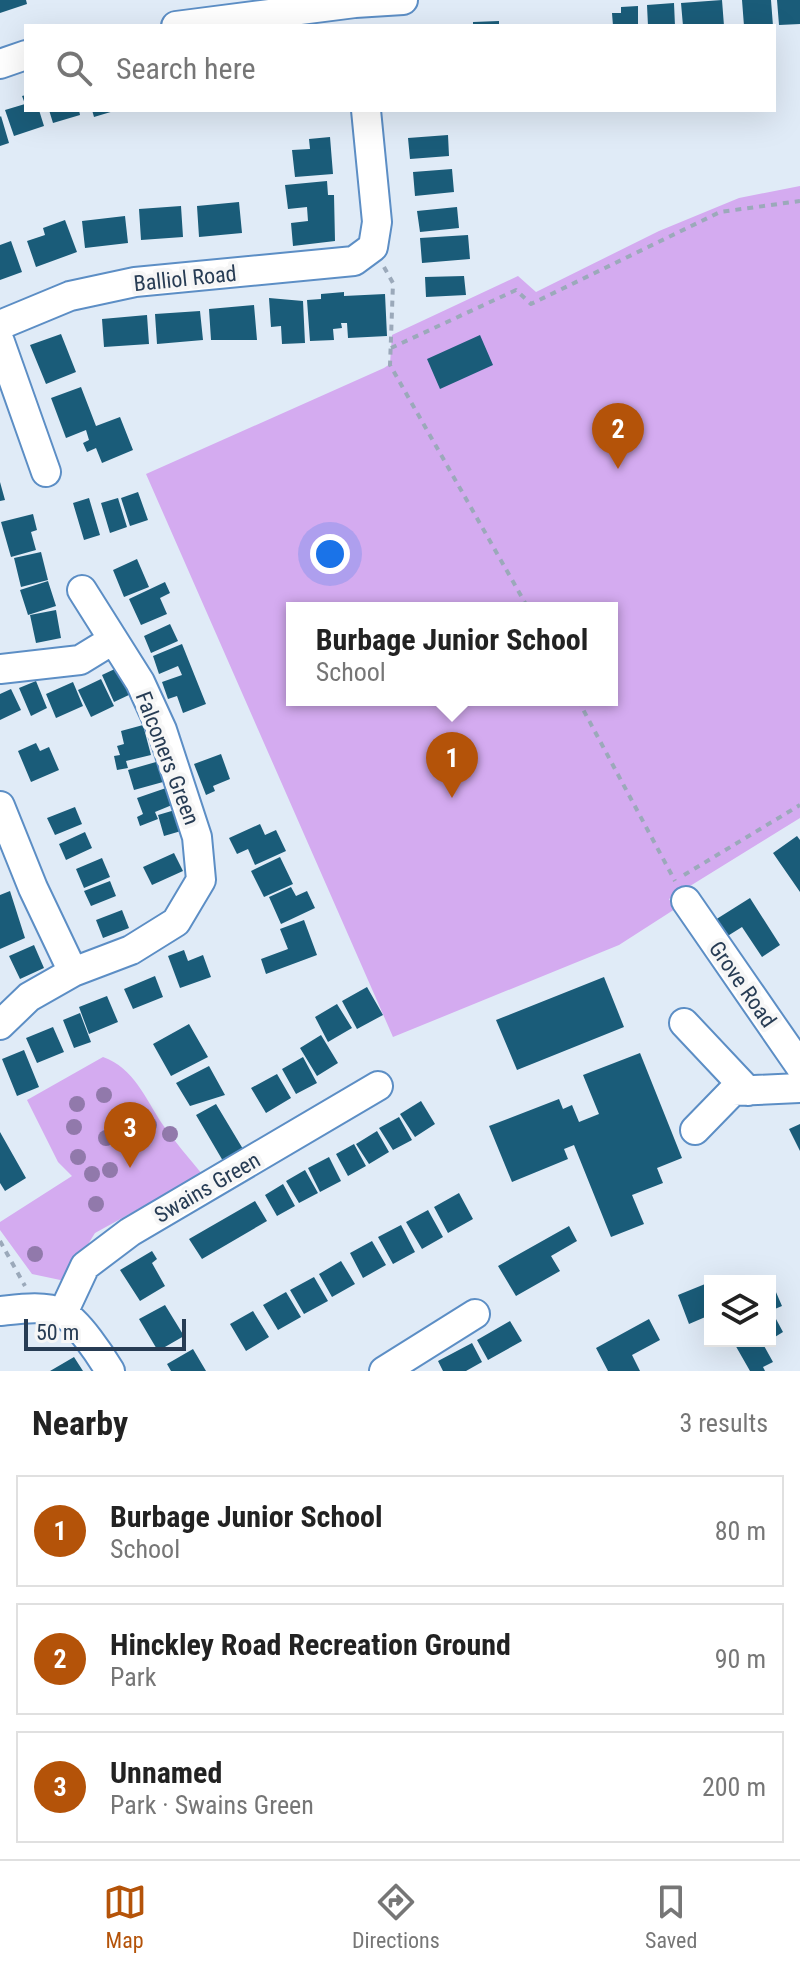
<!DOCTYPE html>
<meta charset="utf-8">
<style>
:root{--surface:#fff;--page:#f6f6f6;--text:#222;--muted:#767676;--line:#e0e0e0;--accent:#b45309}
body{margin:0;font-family:"Roboto Condensed",sans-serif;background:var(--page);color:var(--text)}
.controls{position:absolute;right:24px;bottom:24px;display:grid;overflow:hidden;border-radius:0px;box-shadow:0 8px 32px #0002}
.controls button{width:72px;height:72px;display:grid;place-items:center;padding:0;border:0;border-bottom:2px solid var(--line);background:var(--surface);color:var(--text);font:40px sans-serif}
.scale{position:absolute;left:24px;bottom:20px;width:162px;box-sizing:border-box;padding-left:8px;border:4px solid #273c54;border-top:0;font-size:22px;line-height:28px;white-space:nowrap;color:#273c54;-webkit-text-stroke:6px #f6f6f6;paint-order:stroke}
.you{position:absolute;left:330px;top:554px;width:28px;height:28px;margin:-20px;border:6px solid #fff;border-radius:50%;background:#1a73e8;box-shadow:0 0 0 12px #1a73e833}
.badge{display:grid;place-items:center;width:52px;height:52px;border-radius:50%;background:var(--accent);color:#fff;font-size:26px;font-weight:700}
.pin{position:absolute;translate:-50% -66px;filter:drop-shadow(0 2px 4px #0008)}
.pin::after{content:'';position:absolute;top:42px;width:28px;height:24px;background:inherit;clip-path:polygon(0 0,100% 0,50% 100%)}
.popup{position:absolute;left:286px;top:602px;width:332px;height:104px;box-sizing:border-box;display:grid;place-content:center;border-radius:0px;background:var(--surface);filter:drop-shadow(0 2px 6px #0005);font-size:26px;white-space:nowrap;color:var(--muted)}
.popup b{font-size:30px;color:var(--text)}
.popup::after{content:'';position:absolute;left:50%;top:100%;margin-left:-16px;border:16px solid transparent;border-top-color:var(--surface)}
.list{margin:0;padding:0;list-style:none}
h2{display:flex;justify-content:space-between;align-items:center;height:104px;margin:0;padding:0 32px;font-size:34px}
h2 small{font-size:26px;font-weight:400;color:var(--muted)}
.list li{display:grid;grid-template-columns:52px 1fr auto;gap:24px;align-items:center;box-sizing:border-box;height:112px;margin:0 16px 16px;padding:0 16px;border:2px solid var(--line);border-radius:0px}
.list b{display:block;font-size:30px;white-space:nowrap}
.list p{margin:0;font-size:26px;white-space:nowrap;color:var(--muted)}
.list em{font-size:26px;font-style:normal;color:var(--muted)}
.icon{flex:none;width:44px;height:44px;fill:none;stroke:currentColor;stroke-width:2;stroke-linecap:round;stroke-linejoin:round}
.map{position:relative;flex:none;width:800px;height:1371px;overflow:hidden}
.search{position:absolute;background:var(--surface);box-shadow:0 8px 32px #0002;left:24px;right:24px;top:24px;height:88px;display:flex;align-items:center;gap:20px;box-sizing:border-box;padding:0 28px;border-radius:0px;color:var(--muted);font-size:30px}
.sheet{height:488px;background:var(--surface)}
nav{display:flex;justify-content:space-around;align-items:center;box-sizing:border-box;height:112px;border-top:2px solid var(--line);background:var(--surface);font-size:22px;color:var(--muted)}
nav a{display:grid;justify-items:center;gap:4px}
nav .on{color:var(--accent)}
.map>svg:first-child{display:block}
</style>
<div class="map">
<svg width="800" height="1371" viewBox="0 0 800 1371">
<rect width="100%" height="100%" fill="#e0ebf7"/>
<path fill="#d4abf0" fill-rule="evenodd" d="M800 186V818L669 899 675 909 619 945 393 1037 146 474 384 368 390 364 392 335 518 276 536 292 659 231 739 198ZM292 608H612V700H292Z
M103 1057C134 1068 145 1098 163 1125 175 1142 189 1158 202 1174L95 1233 65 1281 32 1274 0 1230V1222L72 1176 58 1162 27 1100Z"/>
<path fill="#1a5c79" d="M0 0H26L27 4 0 13Z
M722 0 724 26H683L681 3Z
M742 0H771L773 26H744Z
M777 0H800V24L779 25Z
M674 3 675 26H648L647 5Z
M638 6V26H613L612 13H621V7Z
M499 21V26H473V22Z
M26 95V110H39L44 126 14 136 5 110 25 104 22 96Z
M49 110H79L80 115 53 123Z
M92 110H113L114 111 94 117Z
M1 116 9 143 0 146V117Z
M448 135 449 156 410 159 408 138Z
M330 137 333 174 295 177 292 150 310 149 309 139Z
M452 169 454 192 415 196 413 172Z
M327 181 328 195H334L335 241 293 246 291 223 308 221 307 207 288 209 285 185Z
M239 202 242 233 199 237 197 206Z
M181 206 183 237 141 240 139 209Z
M457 207 459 228 420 232 417 211Z
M125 216 128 243 85 248 82 221Z
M65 220 77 252 36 267 27 241 45 235 43 228Z
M468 235 470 259 422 263 420 238Z
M11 241 22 272 0 280V245Z
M464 276 466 295 426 297 425 277Z
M344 292V296L385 294 387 336 348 338 347 323H341L342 328 333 329 334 340 310 341 307 300 321 299V294Z
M269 298 303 301 305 343 282 344 281 326 271 327Z
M254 305 257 340H211L209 309Z
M200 311 203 340 157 344 155 314Z
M147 315 149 344 104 347 102 319Z
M61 334 76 372 46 384 30 345Z
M480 335 493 365 440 389 427 359Z
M81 387 96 426 120 417 133 450 102 463 96 448 87 452 83 443 89 440 86 430 66 438 51 398Z
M0 482 5 500 0 501Z
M138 492 148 520 130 526 121 498Z
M89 498 100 535 84 540 73 503Z
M118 498 127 527 110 533 101 503Z
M33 514 37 530 31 532 36 550 11 557 1 522Z
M41 552 48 580 21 587 14 558Z
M137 559 149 587 124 597 113 570Z
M48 581 56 606 28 615 20 590Z
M165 582 170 593 160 598 167 614 141 625 129 599Z
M56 610 61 638 36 643 30 615Z
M170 624 178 641 151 653 144 636Z
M182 644 206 704 183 713 177 696 168 699 162 682 182 675 178 666 159 674 153 656Z
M119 667 131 694 114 702 102 675Z
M101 679 114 706 91 717 78 690Z
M36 681 47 708 31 716 19 688Z
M73 682 83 706 56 718 46 694Z
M11 689 21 710 0 720V694Z
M143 725 151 755 126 761 128 768 117 770 114 756 120 755 117 746 124 744 121 731Z
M36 743 40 751 49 747 59 770 31 782 18 751Z
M221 754 230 779 213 786 215 791 206 795 194 764Z
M163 760 165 766 159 768 163 782 134 790 128 770Z
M166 788 172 805 155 812 158 819 140 826 137 817 143 814 137 798Z
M75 807 82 824 55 835 47 818Z
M175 810 181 831 164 836 158 815Z
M260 824 265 835 276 830 286 851 255 865 248 849 237 854 229 838Z
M85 832 92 848 66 860 59 844Z
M797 836 800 840V892L773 853Z
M174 853 183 871 152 885 143 867Z
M280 857 293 884 264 897 251 871Z
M102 858 110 877 84 888 76 869Z
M110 881 116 896 91 906 84 891Z
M291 887 296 896 307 891 315 908 281 924 269 897Z
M10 891 25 938 0 949V895Z
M750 898 780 945 762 957 742 927 726 937 715 920Z
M122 910 129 928 103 938 96 920Z
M304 920 317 955 266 974 261 959 288 949 280 929Z
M34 945 44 968 20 979 9 956Z
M184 950 188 961 203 955 211 977 180 988 168 956Z
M155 976 163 997 133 1009 124 989Z
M604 977 624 1027 517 1070 496 1020Z
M367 987 383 1015 357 1029 342 1001Z
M107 996 118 1022 89 1034 79 1007Z
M337 1004 352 1028 328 1042 315 1017Z
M80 1013 91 1042 74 1048 63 1020Z
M189 1024 208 1057 171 1076 153 1044Z
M53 1027 64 1052 37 1063 26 1038Z
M321 1035 338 1063 317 1076 300 1048Z
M24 1050 39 1087 17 1096 2 1059Z
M640 1053 682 1158 657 1168 663 1183 632 1195 644 1224 611 1237 574 1145 564 1149 568 1159 512 1182 489 1126 559 1099 563 1109 572 1105 579 1122 599 1114 583 1075Z
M303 1057 317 1083 296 1094 282 1069Z
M209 1066 225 1095 190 1106 176 1083Z
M277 1074 291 1098 266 1113 251 1088Z
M421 1101 435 1124 415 1137 400 1114Z
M216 1104 243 1149 223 1161 196 1115Z
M399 1117 412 1140 393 1150 379 1128Z
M800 1124V1151L789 1129Z
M377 1131 389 1152 369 1164 356 1144Z
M0 1132 26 1178 5 1191 0 1183Z
M354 1144 366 1166 348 1176 336 1154Z
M329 1157 341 1181 320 1192 308 1168Z
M305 1170 318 1193 299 1203 286 1181Z
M283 1184 295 1206 277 1216 265 1195Z
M459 1193 473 1219 448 1233 434 1207Z
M255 1201 267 1221 202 1259 189 1239Z
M428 1210 443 1237 422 1249 406 1222Z
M401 1225 415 1252 393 1264 378 1237Z
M569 1226 577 1241 551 1256 560 1271 516 1296 498 1266Z
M372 1241 386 1265 363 1278 350 1253Z
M152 1251 157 1259 152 1263 165 1286 140 1301 120 1270Z
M341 1261 355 1284 332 1297 319 1274Z
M314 1277 328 1301 304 1314 290 1290Z
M710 1282V1315L689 1324 678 1295Z
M772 1283 782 1306 770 1311V1284Z
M286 1292 301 1317 278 1330 263 1305Z
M165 1305 184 1336 158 1351 139 1319Z
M253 1311 269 1337 246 1351 230 1324Z
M649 1319 660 1340 632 1355 640 1371H608L596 1348Z
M776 1319 783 1332 770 1340V1323Z
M510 1321 522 1341 488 1360 477 1340Z
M737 1341H767L763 1344 773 1362 763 1367 765 1371H750L734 1343Z
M472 1343 482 1362 466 1371H443L438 1361Z
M193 1349 206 1371H171L167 1364Z
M74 1357 83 1371H50Z"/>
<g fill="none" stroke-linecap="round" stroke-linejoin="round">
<defs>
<path id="minor" d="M176 26 355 3 403 0
M0 64 26 55
M0 325 70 296 135 282 354 261 373 247 377 222 366 110
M0 342 46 472
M0 669 80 660 111 641
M0 806 33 888 73 972
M686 901 800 1066
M684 1023 748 1091
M0 1025 29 997 73 972 131 950 176 922 201 880 197 837 162 730 140 682 82 590
M695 1130 733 1091 800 1088
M0 1311C19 1309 44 1305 62 1313 78 1321 101 1356 110 1371
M63 1313 85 1266 130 1232 378 1086
M384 1371 475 1314"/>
</defs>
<use href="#minor" stroke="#5c8ec5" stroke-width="32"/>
<path stroke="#9ba9ba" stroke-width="4" stroke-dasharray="6 6" stroke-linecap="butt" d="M384 267 393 283 390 365 528 608
M391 348 516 290 531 304 720 212 800 201
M578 700 675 881
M684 875 800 805
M0 1241 25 1286"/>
<use href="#minor" stroke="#fff" stroke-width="28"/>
</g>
<g fill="#9179ab">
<circle cx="104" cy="1095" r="8"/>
<circle cx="77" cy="1104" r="8"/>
<circle cx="149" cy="1125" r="8"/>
<circle cx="74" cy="1127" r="8"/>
<circle cx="170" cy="1134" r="8"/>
<circle cx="106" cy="1138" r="8"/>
<circle cx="78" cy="1157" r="8"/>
<circle cx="110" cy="1170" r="8"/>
<circle cx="92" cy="1174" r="8"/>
<circle cx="96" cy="1204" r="8"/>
<circle cx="35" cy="1254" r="8"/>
</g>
<g text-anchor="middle" stroke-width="8" stroke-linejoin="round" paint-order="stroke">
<g font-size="22" fill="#273c54" stroke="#f6f6f6">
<text transform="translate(185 278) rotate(-6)" y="8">Balliol Road</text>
<text transform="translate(168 758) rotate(69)" y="8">Falconers Green</text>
<text transform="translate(743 984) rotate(55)" y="8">Grove Road</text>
<text transform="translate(207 1187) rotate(-30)" y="8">Swains Green</text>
</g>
</g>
</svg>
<div class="controls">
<button><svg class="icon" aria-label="layers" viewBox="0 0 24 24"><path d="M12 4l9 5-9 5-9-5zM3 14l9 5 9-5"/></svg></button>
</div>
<div class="scale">50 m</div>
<div class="you"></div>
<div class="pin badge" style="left:452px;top:798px">1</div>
<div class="popup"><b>Burbage Junior School</b>School</div>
<div class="pin badge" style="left:618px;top:469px">2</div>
<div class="pin badge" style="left:130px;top:1168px">3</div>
<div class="search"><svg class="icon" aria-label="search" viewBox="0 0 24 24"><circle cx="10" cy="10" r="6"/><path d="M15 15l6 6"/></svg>Search here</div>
</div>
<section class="sheet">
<h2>Nearby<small>3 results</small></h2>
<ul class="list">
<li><span class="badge">1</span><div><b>Burbage Junior School</b><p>School</p></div><em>80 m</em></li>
<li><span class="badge">2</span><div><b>Hinckley Road Recreation Ground</b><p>Park</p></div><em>90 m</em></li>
<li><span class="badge">3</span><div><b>Unnamed</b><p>Park · Swains Green</p></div><em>200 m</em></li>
</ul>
</section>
<nav>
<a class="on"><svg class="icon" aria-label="map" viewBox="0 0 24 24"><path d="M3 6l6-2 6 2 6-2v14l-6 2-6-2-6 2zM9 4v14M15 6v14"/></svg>Map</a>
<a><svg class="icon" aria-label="directions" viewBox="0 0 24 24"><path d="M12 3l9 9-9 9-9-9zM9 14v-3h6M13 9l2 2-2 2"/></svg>Directions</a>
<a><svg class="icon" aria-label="saved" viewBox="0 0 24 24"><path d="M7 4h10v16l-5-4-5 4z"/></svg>Saved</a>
</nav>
